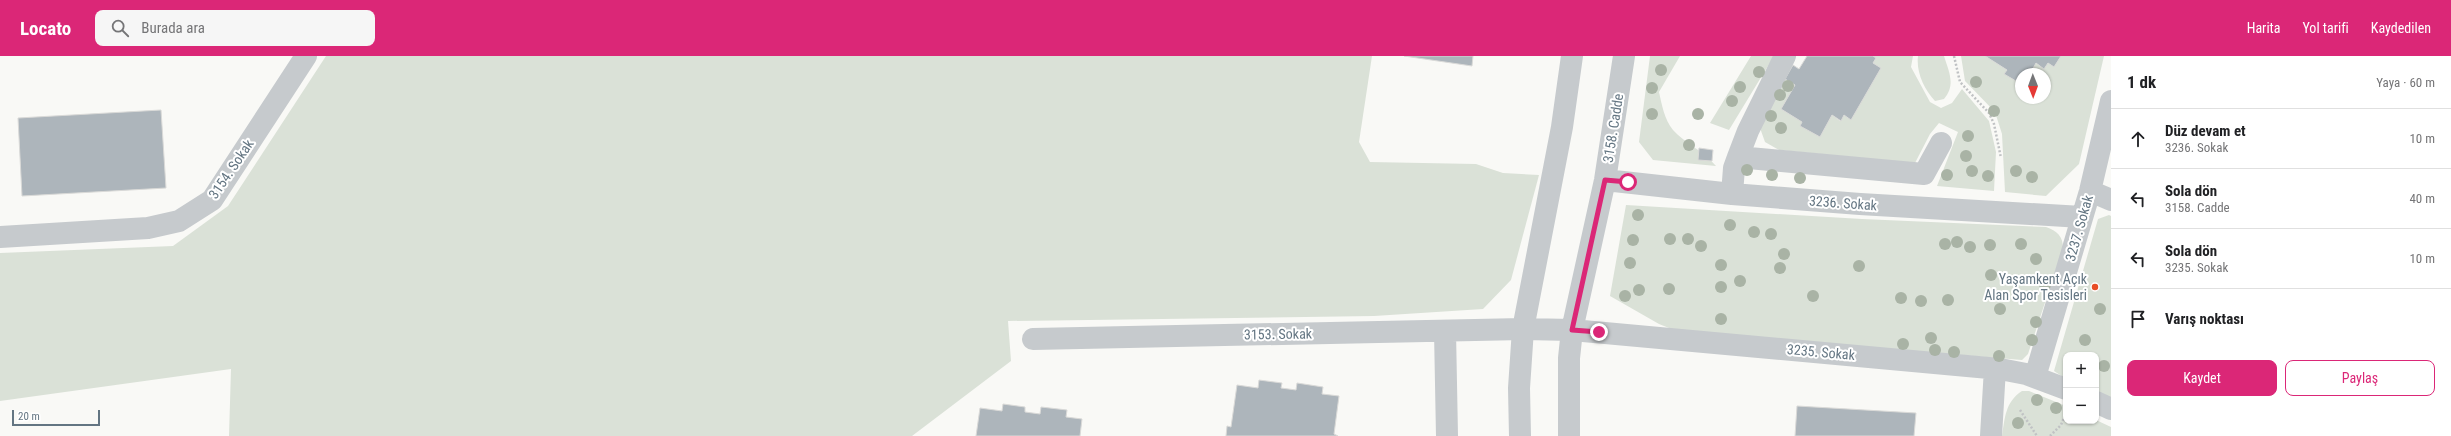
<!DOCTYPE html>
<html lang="tr">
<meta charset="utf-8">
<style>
:root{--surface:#fff;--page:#f6f6f6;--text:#202124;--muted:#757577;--line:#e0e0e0;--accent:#db2777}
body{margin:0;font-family:"Roboto Condensed",sans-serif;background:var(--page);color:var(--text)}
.controls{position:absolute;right:12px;bottom:12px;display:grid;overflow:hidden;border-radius:8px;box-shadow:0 1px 3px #0004}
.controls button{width:36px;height:36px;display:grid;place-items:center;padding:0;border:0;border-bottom:1px solid var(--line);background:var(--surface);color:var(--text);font:20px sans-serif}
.compass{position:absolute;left:2015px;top:12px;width:36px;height:36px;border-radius:50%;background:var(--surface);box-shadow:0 1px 3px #0004;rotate:179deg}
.scale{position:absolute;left:12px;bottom:10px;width:88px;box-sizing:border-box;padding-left:4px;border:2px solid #637582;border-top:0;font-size:11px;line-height:14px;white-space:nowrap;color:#637582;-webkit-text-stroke:3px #fff;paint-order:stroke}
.stop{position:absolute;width:12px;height:12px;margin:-9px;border:3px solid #db2777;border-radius:50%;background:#fff}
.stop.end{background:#db2777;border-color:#fff;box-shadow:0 1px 4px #0008}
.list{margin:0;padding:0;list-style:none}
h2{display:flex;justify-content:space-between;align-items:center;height:52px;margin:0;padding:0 16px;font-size:17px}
h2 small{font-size:13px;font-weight:400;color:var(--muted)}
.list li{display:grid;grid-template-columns:26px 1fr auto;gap:12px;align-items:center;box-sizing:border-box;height:60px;padding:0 16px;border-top:1px solid var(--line)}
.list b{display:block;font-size:15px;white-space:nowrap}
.list p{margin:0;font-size:13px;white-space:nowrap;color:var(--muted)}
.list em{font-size:13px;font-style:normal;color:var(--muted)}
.actions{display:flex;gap:8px;padding:12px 16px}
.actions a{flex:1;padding:9px 0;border:1px solid var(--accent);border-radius:8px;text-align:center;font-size:14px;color:var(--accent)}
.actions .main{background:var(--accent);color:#fff}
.icon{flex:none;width:22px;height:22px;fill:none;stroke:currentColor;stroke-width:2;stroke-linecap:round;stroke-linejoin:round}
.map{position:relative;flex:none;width:2111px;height:380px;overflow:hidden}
header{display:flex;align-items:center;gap:24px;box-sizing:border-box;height:56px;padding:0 20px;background:var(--accent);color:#fff}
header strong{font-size:19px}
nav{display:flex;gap:22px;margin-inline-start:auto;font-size:14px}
.search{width:280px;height:36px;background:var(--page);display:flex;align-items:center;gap:10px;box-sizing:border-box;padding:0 14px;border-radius:8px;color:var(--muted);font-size:15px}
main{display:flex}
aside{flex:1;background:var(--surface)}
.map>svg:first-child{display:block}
</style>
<header>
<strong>Locato</strong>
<div class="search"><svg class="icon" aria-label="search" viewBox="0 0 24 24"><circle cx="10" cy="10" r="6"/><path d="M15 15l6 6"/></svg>Burada ara</div>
<nav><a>Harita</a><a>Yol tarifi</a><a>Kaydedilen</a></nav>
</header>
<main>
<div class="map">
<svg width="2111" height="380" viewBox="0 0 2111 380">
<rect width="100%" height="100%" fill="#f9f9f6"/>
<path fill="#dae1d7" d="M326 0H1372L1359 86 1370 106 1476 108 1503 117 1539 119 1511 224 1483 253 1374 260 1008 265 1011 305 912 380H229L231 313 0 345V197L173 190 228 150Z
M1650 0H1680L1659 36C1662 49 1664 63 1673 74 1684 87 1703 94 1716 110L1653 104 1639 86Z
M1751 0H1774L1729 74 1710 67Z
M1873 0H1913L1911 11 1930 46 1941 52 1952 47 1962 33 1989 65 1996 96 1994 135 1937 130 1958 76 1939 67 1930 78 1915 107 1779 94 1765 86 1760 72 1785 23 1795 29 1781 53 1802 66 1801 70 1820 81 1832 59 1840 65 1844 59 1851 63 1881 12 1873 7 1876 2Z
M1918 0H1944C1949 16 1956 29 1944 43L1935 45C1924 33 1916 16 1918 0Z
M1961 0H1985L2007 14 2005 18 2021 28V42H2045V18H2030L2036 7 2044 12 2048 7 2054 11 2061 0H2104L2079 108 2046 140 2005 136 2002 78 1995 56 1965 25Z
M1626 149 1862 163 2046 171C2057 175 2063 180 2063 192L2028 298 2022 304 1679 276 1659 268 1610 240Z
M2109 159 2111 160V345L2096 338V299H2066V323L2054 315 2098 163Z
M2022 335H2029L2066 350V365L2096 364 2111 371V380H2002C2005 362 2005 346 2022 335Z"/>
<path fill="#adb5bb" stroke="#dadad8" d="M1404 0H1473L1472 10Z
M1807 0H1873L1876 2 1873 7 1881 12 1851 64 1844 59 1841 65 1832 59 1820 81 1800 70 1802 66 1781 53 1795 29 1785 23 1793 9 1799 13Z
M1985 0H2061L2054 11 2048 7 2044 13 2036 7 2030 18H2021V28L2004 18 2007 14Z
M161 54 166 132 22 140 18 62Z
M1699 92 1713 94 1712 105 1698 104Z
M1259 324 1282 327 1281 332 1296 334 1297 327 1323 331 1322 338 1339 340 1334 378 1338 380H1226L1227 370 1231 371 1237 329 1258 332Z
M1003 348 1025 351V356L1040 358 1041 351 1067 354 1066 361 1082 363 1080 380H976L980 352 1002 355Z
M1797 350 1916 357 1914 380H1795Z"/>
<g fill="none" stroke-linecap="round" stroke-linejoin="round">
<path stroke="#c0c2c4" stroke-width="2.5" stroke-dasharray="2 2" stroke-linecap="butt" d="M1954 0 1960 26 1989 57 1994 68 2001 102
M2020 354 2037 380
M2050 380 2061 369 2065 359"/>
<path stroke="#c6cacd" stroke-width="22" d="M1738 101 1924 118 1941 87
M1605 124 1732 138 1860 148 2082 161
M2090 135 2111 144
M1732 138 1734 112 1738 101 1748 75 1785 0
M0 181 148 172 179 165 212 144 306 0
M1445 275 1447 380
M1033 283 1523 273 1572 274 2000 313 2026 318 2066 333
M2035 321 2090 135 2111 45
M2096 346 2111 353
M1520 380 1519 332 1523 273 1562 71 1572 0
M1569 380V302L1572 274 1605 124 1624 0
M1991 380 1995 312"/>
</g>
<g fill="#a9b3a5">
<circle cx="1661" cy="14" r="6"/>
<circle cx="1759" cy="16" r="6"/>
<circle cx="1976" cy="26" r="6"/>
<circle cx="1788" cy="30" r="6"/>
<circle cx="1740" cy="31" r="6"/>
<circle cx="1652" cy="32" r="6"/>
<circle cx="1780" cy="39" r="6"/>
<circle cx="1732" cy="45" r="6"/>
<circle cx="1994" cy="55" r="6"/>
<circle cx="1652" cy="58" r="6"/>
<circle cx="1698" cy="58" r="6"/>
<circle cx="1771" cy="60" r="6"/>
<circle cx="1781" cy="72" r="6"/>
<circle cx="1968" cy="80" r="6"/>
<circle cx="1689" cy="89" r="6"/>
<circle cx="1966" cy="100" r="6"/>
<circle cx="1747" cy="114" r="6"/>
<circle cx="1972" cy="115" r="6"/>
<circle cx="2016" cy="115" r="6"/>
<circle cx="1772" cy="119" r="6"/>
<circle cx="1947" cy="119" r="6"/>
<circle cx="1988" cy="120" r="6"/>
<circle cx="2032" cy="121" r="6"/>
<circle cx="1800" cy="122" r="6"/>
<circle cx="1638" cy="159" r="6"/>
<circle cx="1730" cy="169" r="6"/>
<circle cx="1754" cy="176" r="6"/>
<circle cx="1771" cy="178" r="6"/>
<circle cx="1670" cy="183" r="6"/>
<circle cx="1688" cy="183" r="6"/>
<circle cx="1633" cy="184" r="6"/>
<circle cx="1957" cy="186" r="6"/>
<circle cx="1945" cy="188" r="6"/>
<circle cx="2021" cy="188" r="6"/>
<circle cx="1990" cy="189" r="6"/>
<circle cx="1701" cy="190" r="6"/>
<circle cx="1970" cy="191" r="6"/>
<circle cx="1784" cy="198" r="6"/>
<circle cx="2036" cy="203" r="6"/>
<circle cx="1630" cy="207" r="6"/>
<circle cx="1721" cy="209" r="6"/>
<circle cx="1859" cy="210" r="6"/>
<circle cx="1780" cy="212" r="6"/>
<circle cx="1991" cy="219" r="6"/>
<circle cx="1740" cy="225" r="6"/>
<circle cx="2045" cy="229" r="6"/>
<circle cx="1721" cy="231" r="6"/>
<circle cx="1669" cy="233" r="6"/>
<circle cx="1639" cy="234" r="6"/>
<circle cx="1625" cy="240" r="6"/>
<circle cx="1813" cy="240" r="6"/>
<circle cx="1901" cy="242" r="6"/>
<circle cx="1948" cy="244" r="6"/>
<circle cx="1921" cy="245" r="6"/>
<circle cx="2000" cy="253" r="6"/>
<circle cx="2100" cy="253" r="6"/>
<circle cx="1721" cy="263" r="6"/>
<circle cx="2036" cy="266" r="6"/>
<circle cx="1931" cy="282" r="6"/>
<circle cx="2032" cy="284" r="6"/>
<circle cx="2085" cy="284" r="6"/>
<circle cx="1903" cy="288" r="6"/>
<circle cx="1935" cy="294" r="6"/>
<circle cx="1954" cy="296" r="6"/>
<circle cx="1999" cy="300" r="6"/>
<circle cx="2104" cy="310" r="6"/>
<circle cx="2037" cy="344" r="6"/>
<circle cx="2056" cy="352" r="6"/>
<circle cx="2018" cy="367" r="6"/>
</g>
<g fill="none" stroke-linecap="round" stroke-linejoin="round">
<path stroke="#db2777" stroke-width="5" d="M1599 276 1572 274 1605 124 1628 126"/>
</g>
<circle fill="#e84d26" stroke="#fff" stroke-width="1.5" cx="2095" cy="231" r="4"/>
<g text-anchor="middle" stroke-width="4" stroke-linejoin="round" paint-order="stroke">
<g font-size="14" fill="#637582" stroke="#fff">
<text transform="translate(1613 72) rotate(-81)" y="5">3158. Cadde</text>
<text transform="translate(231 113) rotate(-56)" y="5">3154. Sokak</text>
<text transform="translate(1843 147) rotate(4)" y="5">3236. Sokak</text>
<text transform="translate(2079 172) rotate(-74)" y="5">3237. Sokak</text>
<text transform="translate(1278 278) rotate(-1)" y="5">3153. Sokak</text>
<text transform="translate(1821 296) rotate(5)" y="5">3235. Sokak</text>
</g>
<g font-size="14" fill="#637582" stroke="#fff" text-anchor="end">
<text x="2087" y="228">Yaşamkent Açık<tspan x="2087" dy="16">Alan Spor Tesisleri</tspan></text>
</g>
</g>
</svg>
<div class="controls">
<button>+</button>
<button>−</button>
</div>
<svg class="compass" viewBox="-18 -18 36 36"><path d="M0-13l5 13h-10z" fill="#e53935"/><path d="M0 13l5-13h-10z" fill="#757577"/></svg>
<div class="scale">20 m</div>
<div class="stop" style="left:1628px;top:126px"></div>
<div class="stop end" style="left:1599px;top:276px"></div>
</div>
<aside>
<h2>1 dk<small>Yaya · 60 m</small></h2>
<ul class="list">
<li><svg class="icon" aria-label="ahead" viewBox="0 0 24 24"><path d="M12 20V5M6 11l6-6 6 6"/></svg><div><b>Düz devam et</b><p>3236. Sokak</p></div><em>10 m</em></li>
<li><svg class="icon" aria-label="left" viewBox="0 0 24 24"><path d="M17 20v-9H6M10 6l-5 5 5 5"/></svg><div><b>Sola dön</b><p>3158. Cadde</p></div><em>40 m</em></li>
<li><svg class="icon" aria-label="left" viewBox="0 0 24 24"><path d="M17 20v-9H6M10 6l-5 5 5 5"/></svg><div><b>Sola dön</b><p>3235. Sokak</p></div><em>10 m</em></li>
<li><svg class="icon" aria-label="arrive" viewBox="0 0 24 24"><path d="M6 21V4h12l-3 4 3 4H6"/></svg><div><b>Varış noktası</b></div></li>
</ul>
<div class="actions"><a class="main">Kaydet</a><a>Paylaş</a></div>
</aside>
</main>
